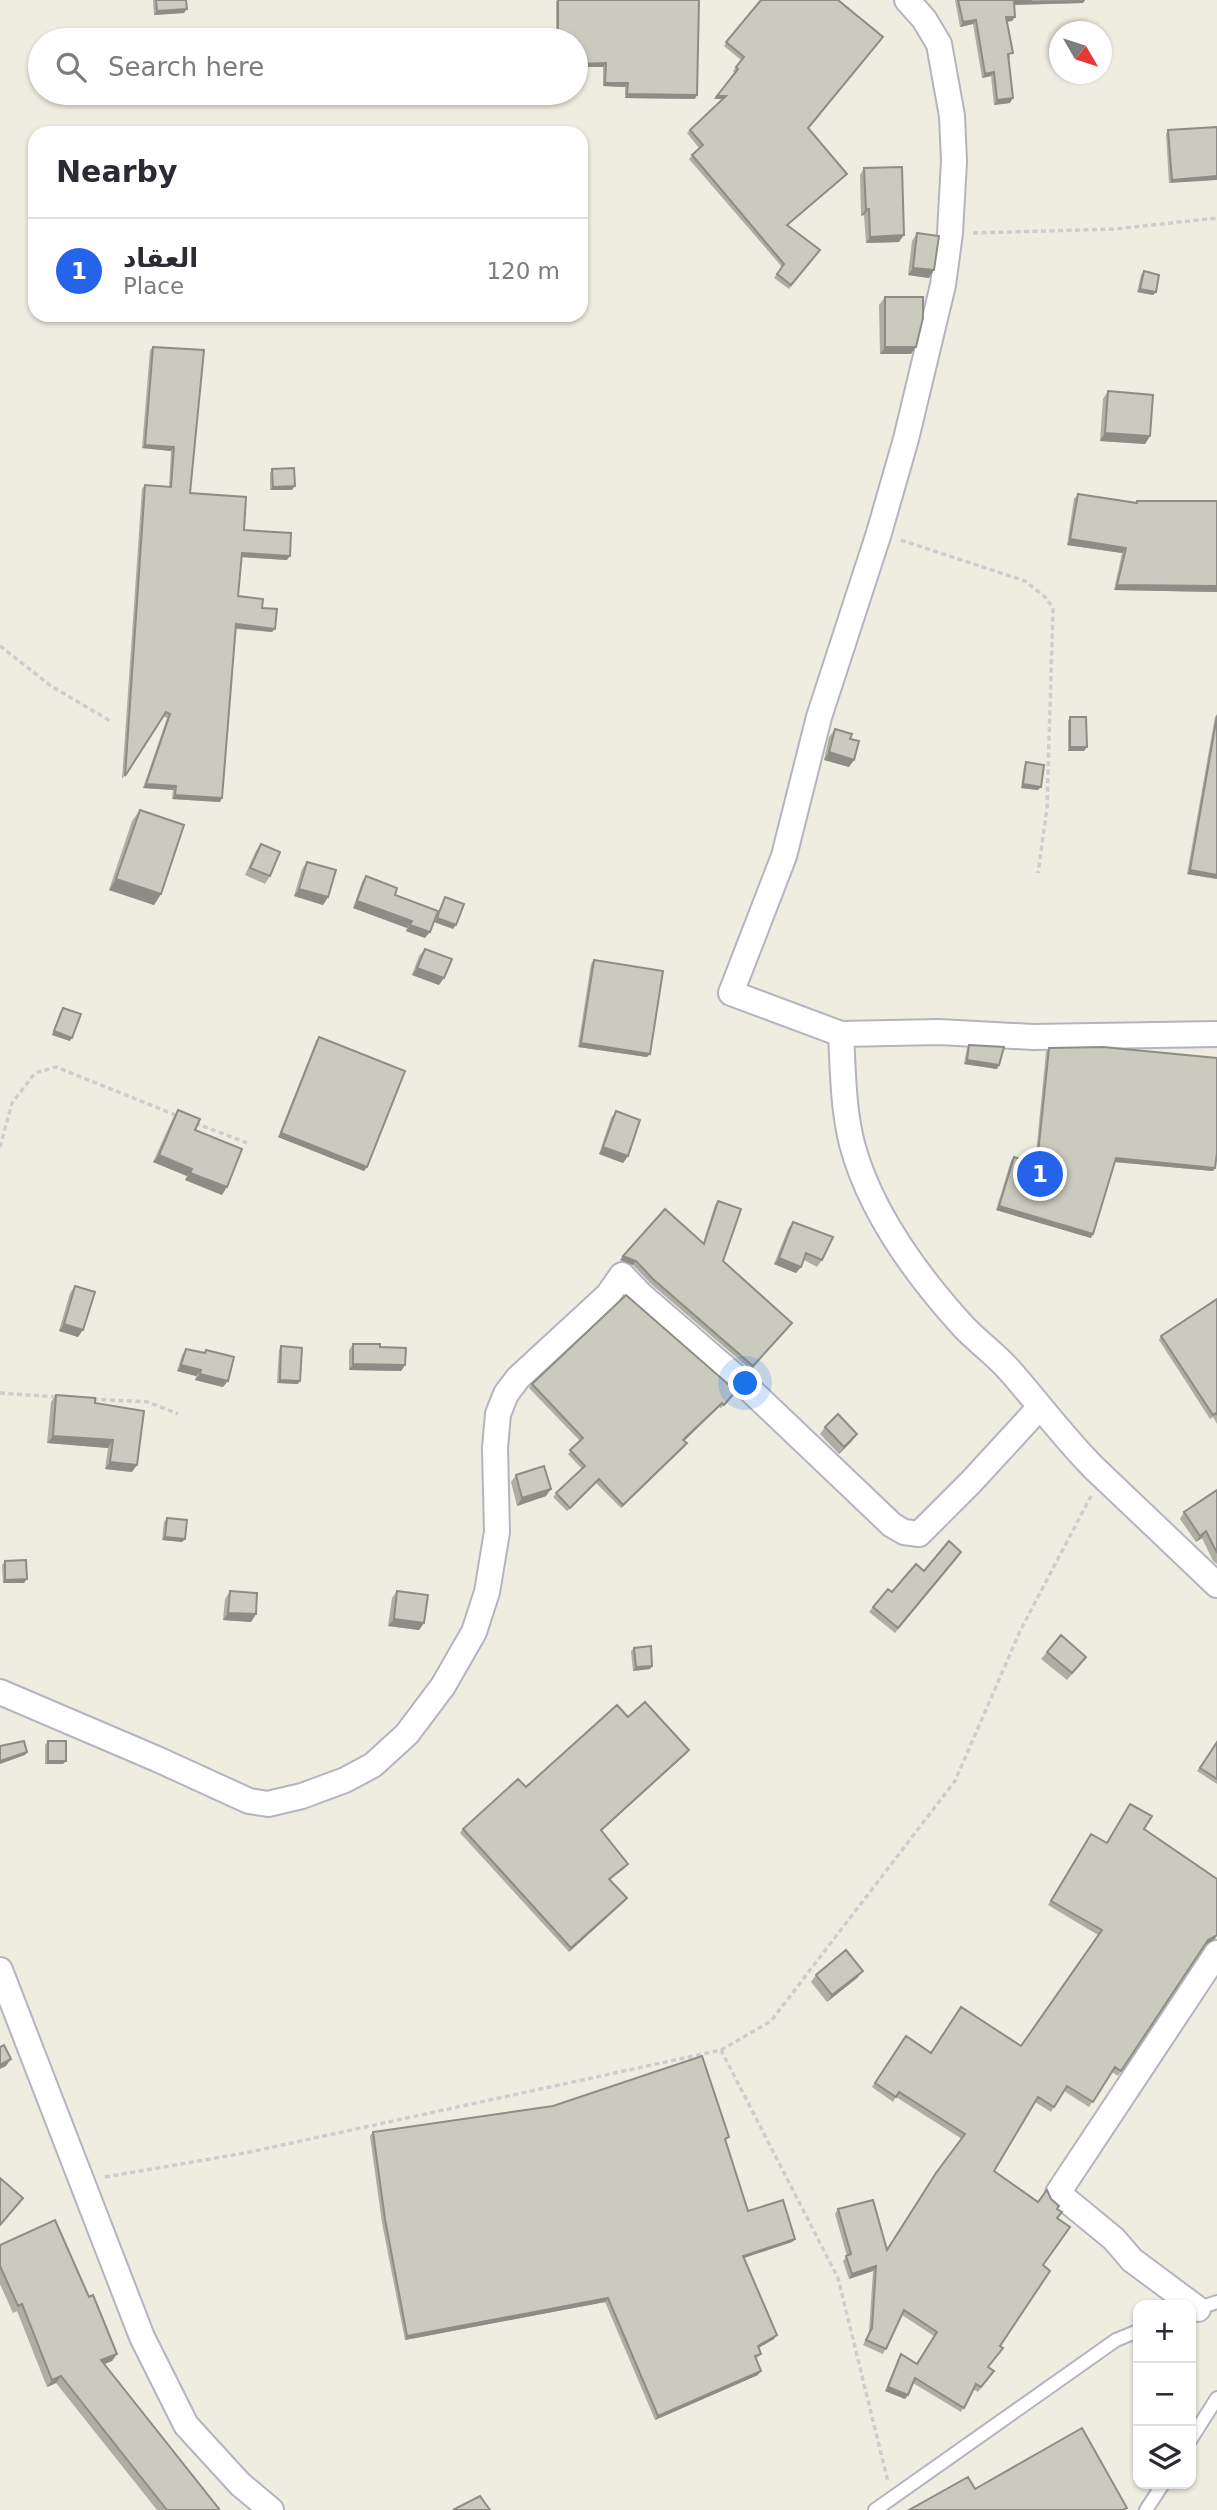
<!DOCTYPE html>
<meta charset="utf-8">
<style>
:root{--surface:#fff;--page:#f7f7f7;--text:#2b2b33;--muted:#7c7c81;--line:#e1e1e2;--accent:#2563eb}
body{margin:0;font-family:"DejaVu Sans","Noto Naskh Arabic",sans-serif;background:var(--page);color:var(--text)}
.controls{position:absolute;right:21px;bottom:21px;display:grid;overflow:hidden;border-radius:14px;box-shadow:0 2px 5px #0004}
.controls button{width:63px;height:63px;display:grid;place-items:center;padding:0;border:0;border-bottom:2px solid var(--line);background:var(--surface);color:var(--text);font:35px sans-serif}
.compass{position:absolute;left:1049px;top:21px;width:63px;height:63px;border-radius:50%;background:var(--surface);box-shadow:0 2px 5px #0004;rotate:129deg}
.you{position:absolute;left:746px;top:1384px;width:24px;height:24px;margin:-18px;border:5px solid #fff;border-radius:50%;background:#1a73e8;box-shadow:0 0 0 10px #1a73e833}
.badge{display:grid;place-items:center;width:46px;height:46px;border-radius:50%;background:var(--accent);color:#fff;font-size:23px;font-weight:700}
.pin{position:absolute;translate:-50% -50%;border:4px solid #fff;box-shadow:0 2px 7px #0006}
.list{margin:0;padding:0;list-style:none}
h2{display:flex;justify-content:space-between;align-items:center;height:91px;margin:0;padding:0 28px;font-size:30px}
h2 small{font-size:23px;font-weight:400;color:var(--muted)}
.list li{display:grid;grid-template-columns:46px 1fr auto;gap:21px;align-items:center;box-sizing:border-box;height:105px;padding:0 28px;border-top:2px solid var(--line)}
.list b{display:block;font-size:26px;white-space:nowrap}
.list p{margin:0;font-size:23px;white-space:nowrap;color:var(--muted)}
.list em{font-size:23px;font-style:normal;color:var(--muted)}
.icon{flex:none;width:38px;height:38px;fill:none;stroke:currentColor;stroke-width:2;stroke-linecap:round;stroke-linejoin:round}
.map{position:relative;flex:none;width:1217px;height:2510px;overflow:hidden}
.search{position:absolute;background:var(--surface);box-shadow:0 2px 5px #0004;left:28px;top:28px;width:560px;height:77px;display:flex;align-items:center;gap:18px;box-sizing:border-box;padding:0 24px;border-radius:38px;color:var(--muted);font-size:26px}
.panel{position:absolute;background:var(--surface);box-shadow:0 2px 5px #0004;left:28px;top:126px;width:560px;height:196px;border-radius:21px}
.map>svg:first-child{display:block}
</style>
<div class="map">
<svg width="1217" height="2510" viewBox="0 0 1217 2510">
<rect width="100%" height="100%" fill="#efece0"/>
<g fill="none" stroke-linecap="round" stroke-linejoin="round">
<defs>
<path id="lane" d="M1194 2310 1217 2302
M1191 2439 1217 2398
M875 2510 1116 2340 1138 2331
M1146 2510 1163 2484"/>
<path id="street" d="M907 0 924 19 939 44 952 116 954 161 950 233 943 285 906 439 879 533 819 717 784 856 731 993 841 1034 939 1032 1033 1037 1217 1034
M841 1034C843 1071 843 1108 852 1144 870 1212 915 1273 961 1324 976 1341 996 1354 1011 1372 1039 1404 1064 1438 1094 1468 1135 1507 1176 1546 1217 1585
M0 1692 157 1759 249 1801 268 1804 302 1796 345 1780 373 1765 407 1734 443 1686 474 1632 487 1592 497 1532 495 1448 498 1414 506 1394 518 1378 608 1295 622 1275 640 1294 744 1384 892 1525 904 1532 919 1534 971 1482 1040 1407
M0 1970 142 2337 186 2425 240 2484 271 2510
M1198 2309 1132 2260 1114 2239 1058 2193 1217 1953"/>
</defs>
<use href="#lane" stroke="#b4b4c1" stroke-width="16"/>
<use href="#street" stroke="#b4b4c1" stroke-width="28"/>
<path stroke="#cdcdcd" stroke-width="3.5" stroke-dasharray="5 3.5" stroke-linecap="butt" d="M973 233 1115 229 1217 218
M901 540 1025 581 1045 597 1053 608 1047 808 1038 873
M0 646 51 686 112 722
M195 1123 247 1143
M0 1147 12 1103 35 1073 56 1067 178 1116
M0 1393 57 1397
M93 1399 148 1402 178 1414
M721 2050 771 2021 955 1781 1021 1629 1091 1496
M105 2177 245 2153 721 2050 838 2278 888 2482"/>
<use href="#lane" stroke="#fff" stroke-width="12"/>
<use href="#street" stroke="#fff" stroke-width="24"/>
</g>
<path fill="#afaea3" d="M153 0H186L184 13 154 15Z
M557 0H699L695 99 625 98V87L603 86V67L576 40H556V2Z
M761 0 808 128 844 177 788 225 820 250 789 289 774 278 782 267 689 159 699 148 687 133 690 130 722 99H714L735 73 733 71 741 60 724 46Z
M955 0H1085L1083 3 1014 5 1015 17 1012 21 1007 22 1010 58H1009L1010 103 994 105 991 76 982 78 973 24 960 27Z
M1217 127 1169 183 1166 134 1168 130Z
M864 168 899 242 866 243 864 215 861 216 860 175Z
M917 233 934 270 929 278 908 275 912 241Z
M1144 271 1156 292 1153 295 1137 292 1141 275Z
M885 297 911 354H880L879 305Z
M153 347 190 493 287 560 242 557 238 596 262 608 272 632 236 629 220 802 172 799 173 790 143 788 167 718 163 716 122 779 142 489 145 485 169 487 171 451 142 448 150 350Z
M1108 391 1150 436 1145 444 1100 441 1103 399Z
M272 469 292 490H270V473Z
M1078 494 1136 503 1137 501H1217V592L1114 590 1122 553 1067 545 1074 499Z
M1217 714V879L1187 874 1215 717Z
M1070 717 1087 747 1084 751H1068V721Z
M835 729 850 739 849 767 824 760 829 737Z
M1026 762 1038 790 1021 788 1024 766Z
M140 810 161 894 154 905 109 890 132 821Z
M261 844 270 876 265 884 245 875 256 851Z
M307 862 328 897 323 905 294 896 302 869Z
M366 876 425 938 406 931 407 928 353 908 362 882Z
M425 949 439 985 412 975 419 956Z
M594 960 647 1057 578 1047 591 964Z
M63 1008 70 1041 52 1035 60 1012Z
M319 1037 367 1167 364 1171 278 1137 316 1041Z
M969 1045 997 1069 964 1064 967 1048Z
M1049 1048 1213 1171 1115 1162 1093 1234 1091 1238 996 1210 1011 1161 1014 1157 1035 1164 1046 1052Z
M178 1110 222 1195 185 1180 187 1176 153 1162 173 1118Z
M616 1111 628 1156 623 1163 599 1154 611 1118Z
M718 1201 723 1261 789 1327 751 1370 650 1283 633 1265 620 1260 703 1243 715 1205Z
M793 1222 822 1260 817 1267 804 1260 801 1267 796 1273 774 1264 788 1229Z
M75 1286 83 1330 78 1337 59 1331 70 1293Z
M1217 1299V1424L1213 1417 1210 1419 1159 1340 1161 1336Z
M353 1344 405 1365 401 1371 349 1370V1350Z
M281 1346 298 1384 277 1383 279 1350Z
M186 1349 204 1353 206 1350 223 1387 195 1380 196 1376 177 1371 182 1355Z
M532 1384 736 1391 721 1408 719 1407 684 1441 687 1443 684 1447 621 1508 596 1483 567 1511 553 1497 582 1469 568 1454 580 1441 529 1388Z
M56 1395 95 1403 132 1472 105 1469 108 1448 47 1443 51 1402Z
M825 1427 852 1441 839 1454 820 1434Z
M516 1475 546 1496 517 1506 511 1482Z
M1217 1490V1564L1213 1561 1202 1538 1196 1542 1180 1519 1184 1512Z
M167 1518 185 1539 182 1542 162 1540 164 1522Z
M958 1557 895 1633 869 1612 873 1607 892 1592 924 1571Z
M5 1561 24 1583H3L2 1565Z
M230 1591 256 1614 251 1622 223 1620 225 1599Z
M397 1591 424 1623 419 1630 388 1626 392 1598Z
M634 1648 652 1666 650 1669 633 1671 631 1651Z
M1047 1652 1081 1664 1067 1680 1041 1659Z
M628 1717 686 1754 601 1831 625 1868 610 1880 627 1898 624 1902 569 1952 460 1833 463 1829Z
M48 1741 63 1764H45V1745Z
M1217 1742V1784L1197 1771Z
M1144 1829 1215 1939 1205 1945 1118 2076 1112 2072 1089 2107 1064 2091 1051 2112 1035 2102 994 2171 1038 2202 1051 2199 1057 2209 1058 2218 1043 2265 989 2367 994 2371 978 2392 973 2389 961 2412 913 2383 905 2399 885 2391 898 2359 901 2354 916 2364 934 2336 902 2315 883 2354 863 2345 869 2332 873 2271 849 2279 843 2261 847 2256 835 2214 838 2209 887 2249 962 2139 896 2097 893 2102 872 2087 906 2036 931 2053 1021 2046 1098 1935 1048 1905 1088 1838 1107 1843Z
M863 1971 857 1978 827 2002 811 1982 816 1975Z
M373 2132 726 2141 748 2211 795 2239 792 2242 744 2258 774 2339 758 2348 761 2354 758 2357 756 2358 758 2375 655 2420 605 2302 405 2340 382 2223 370 2136Z
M0 2245 89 2297 117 2354 112 2361 104 2364 218 2510H157L56 2383 47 2387 17 2311 13 2313 0 2284Z"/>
<path fill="#8e8d85" d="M1085 0 1083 3 1011 5 1014 1Z
M187 9 184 13 154 15 157 11Z
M1006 17H1015L1012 21 1003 22Z
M976 20 973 24 960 27 963 22Z
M606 63 603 67H576V64Z
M994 72 991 76 982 78 985 74Z
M605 83H628L625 87 603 86Z
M627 94 697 95 695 99 625 98Z
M717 96H726L724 99H714Z
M1013 98 1010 103 994 105 997 100Z
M1217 176V180L1169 183 1172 180Z
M866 209H869L864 215 861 216Z
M904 235 899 242 866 243 870 237Z
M913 268 934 270 929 278 908 275Z
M1140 289 1156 292 1153 295 1137 292Z
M885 347H916L911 354H880Z
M1105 433 1150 436 1145 444 1100 441Z
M145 445 174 447 171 451 142 448Z
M295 486 292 490H270L273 487Z
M1070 539 1126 548 1122 553 1067 545Z
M242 553 290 556 287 560 239 557Z
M1117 585 1217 586V592L1114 590Z
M236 624 275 629 272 632 234 628Z
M1070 747H1087L1084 751H1068Z
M829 752 854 760 849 767 824 760Z
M146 784 176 786 173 790 143 788Z
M1023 784 1041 787 1038 790 1021 788Z
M175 795 222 798 220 802 172 799Z
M1190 870 1217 875V879L1187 874Z
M116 879 161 894 154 905 109 890Z
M299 889 328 897 323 905 294 896Z
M357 901 412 921 407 928 353 908Z
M437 918 456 925 453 929 434 922Z
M410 925 430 932 425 938 406 931Z
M417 968 444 978 439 985 412 975Z
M54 1031 72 1038 70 1041 52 1035Z
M581 1043 650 1054 647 1057 578 1047Z
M967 1060 999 1065 997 1069 964 1064Z
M281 1133 367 1167 364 1171 278 1137Z
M603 1147 628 1156 623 1163 599 1154Z
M159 1155 192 1169 187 1176 153 1162Z
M1116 1158 1215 1168 1213 1171 1114 1162Z
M190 1173 227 1187 222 1195 185 1180Z
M999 1206 1093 1234 1091 1238 996 1210Z
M623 1256 636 1261 633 1265 620 1260Z
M779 1258 801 1267 796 1273 774 1264Z
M64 1324 83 1330 78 1337 59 1331Z
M353 1364 405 1365 401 1371 349 1370Z
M181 1365 201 1370 196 1376 177 1371Z
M200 1374 228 1381 223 1387 195 1380Z
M280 1380 300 1381 298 1384 277 1383Z
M722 1403 719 1407 681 1444 683 1440Z
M857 1434 852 1441 839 1454 844 1447Z
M53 1436 113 1440 108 1448 47 1443Z
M687 1443 684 1447 621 1508 623 1505Z
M110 1462 137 1465 132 1472 105 1469Z
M551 1489 546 1496 517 1506 522 1498Z
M1206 1531 1202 1538 1196 1542 1200 1536Z
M165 1537 185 1539 182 1542 162 1540Z
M27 1579 24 1583H3L5 1580Z
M228 1613 256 1614 251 1622 223 1620Z
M394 1619 424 1623 419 1630 388 1626Z
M652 1666 650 1669 633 1671 636 1667Z
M689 1750 686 1754 598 1834 601 1830Z
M27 1752 25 1755 0 1764V1761Z
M48 1761H66L63 1764H45Z
M627 1898 624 1902 569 1952 571 1948Z
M1217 1935 1215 1939 1205 1945 1208 1940Z
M863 1971 857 1978 827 2002 832 1995Z
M11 2059 6 2066 0 2069V2065Z
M795 2239 792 2242 741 2259 743 2256Z
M876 2266 873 2271 849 2279 852 2274Z
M608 2298 605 2302 405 2340 407 2336Z
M777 2335 774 2339 755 2350 758 2346Z
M117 2354 112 2361 97 2367 101 2360Z
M761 2371 758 2375 655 2420 658 2416Z
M61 2376 56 2383 47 2387 52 2380Z
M888 2387 908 2395 905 2399 885 2391Z"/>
<path fill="#cbcabe" stroke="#8e8d85" stroke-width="2" d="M156 0H186L187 9 157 11Z
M558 0H699L697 95 627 94 628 83H605L606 63 576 64V40H558Z
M761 0H838L883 37 808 128 847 174 787 225 820 250 791 285 777 274 784 264 692 155 703 145 690 130 726 96H717L738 69 736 67 744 57 726 42Z
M958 0H1032L1014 1 1015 17H1006L1013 53 1008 54 1013 98 997 100 994 72 985 74 976 20 963 22Z
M1217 127V176L1172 180 1168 130Z
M902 167 904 235 870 237 869 209H866L864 168Z
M917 233 939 236 934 270 913 268Z
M1144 271 1159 275 1156 292 1140 289Z
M885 297H923V318L916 347H885Z
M153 347 204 350 190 493 246 497 244 530 291 533 290 556 242 553 238 596 263 599 262 608 277 609 275 629 236 624 222 798 175 795 176 786 146 784 170 714 166 712 125 776 145 485 171 487 174 447 145 445Z
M1108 391 1153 395 1150 436 1105 433Z
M294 468 295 486 273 487 272 469Z
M1078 494 1137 503V501H1217V586L1117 585 1126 548 1070 539Z
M1217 716V875L1190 870Z
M1070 717H1086L1087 747H1070Z
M835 729 852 734 850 739 859 741 854 760 829 752Z
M1026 762 1044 765 1041 787 1023 784Z
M140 810 184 825 161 894 116 879Z
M261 844 280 852 270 876 250 868Z
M307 862 336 870 328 897 299 889Z
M366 876 397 888 395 895 438 911 430 932 410 925 412 921 357 901Z
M445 897 464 904 456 925 437 918Z
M425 949 452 959 444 978 417 968Z
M594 960 663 971 650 1054 581 1043Z
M63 1008 81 1014 72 1038 54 1031Z
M319 1037 405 1071 367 1167 281 1133Z
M969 1045 1004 1047 999 1065 967 1060Z
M1103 1047 1217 1058V1153L1215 1168 1116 1158 1093 1234 999 1206 1014 1157 1037 1164 1049 1048Z
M178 1110 200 1119 195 1130 242 1149 227 1187 190 1173 192 1169 159 1155Z
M616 1111 640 1120 628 1156 603 1147Z
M718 1201 741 1209 723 1261 792 1323 753 1366 653 1279 636 1261 623 1256 665 1209 704 1244Z
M793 1222 833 1237 822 1260 806 1253 801 1267 779 1258Z
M75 1286 95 1292 83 1330 64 1324Z
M626 1295 736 1391 724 1405 722 1403 683 1440 687 1443 623 1505 599 1479 570 1508 556 1493 585 1466 570 1450 583 1438 532 1384Z
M1217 1299V1415L1216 1413 1213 1415 1161 1336Z
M353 1344H380V1347L406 1348 405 1365 353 1364Z
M281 1346 302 1348 300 1381 280 1380Z
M186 1349 205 1353 206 1350 234 1357 228 1381 200 1374 201 1370 181 1365Z
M56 1395 95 1398V1403L144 1411 137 1465 110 1462 113 1440 53 1436Z
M838 1414 857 1434 844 1447 825 1427Z
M544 1466 551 1489 522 1498 516 1475Z
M1217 1490V1553L1206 1531 1200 1536 1184 1512Z
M167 1518 187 1520 185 1539 165 1537Z
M949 1541 961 1552 898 1628 873 1607 888 1589 892 1592 916 1564 924 1571Z
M26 1560 27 1579 5 1580V1561Z
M230 1591 257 1593 256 1614 228 1613Z
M397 1591 428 1595 424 1623 394 1619Z
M1061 1635 1086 1657 1072 1673 1047 1652Z
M651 1646 652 1666 636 1667 634 1648Z
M645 1702 689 1750 601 1830 628 1864 609 1879 627 1898 571 1948 463 1829 518 1779 526 1787 617 1705 628 1717Z
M24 1741 27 1752 0 1761V1746Z
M48 1741H66V1761H48Z
M1217 1742V1779L1200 1768Z
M1130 1804 1152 1816 1144 1829 1217 1879V1935L1208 1940 1121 2071 1115 2067 1093 2102 1067 2086 1054 2107 1038 2097 994 2171 1038 2202 1047 2190 1051 2199 1059 2206 1057 2209 1062 2212 1057 2218 1070 2227 1043 2265 1050 2271 1000 2346 1003 2348 988 2367 994 2371 981 2387 976 2384 964 2408 915 2378 908 2395 888 2387 901 2354 917 2364 937 2332 904 2310 886 2349 866 2340 872 2328 876 2266 852 2274 846 2256 851 2254 838 2209 873 2200 887 2250 936 2173 965 2134 899 2092 896 2097 875 2083 906 2036 931 2053 961 2007 1021 2046 1102 1930 1051 1901 1091 1834 1107 1843Z
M846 1950 863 1971 832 1995 816 1975Z
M4 2045 11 2059 0 2065V2047Z
M702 2056 729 2137 725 2139 748 2211 783 2200 795 2239 743 2256 777 2335 758 2346 761 2354 755 2356 761 2371 658 2416 608 2298 407 2336 385 2219 373 2132 553 2106Z
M0 2178 23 2198 0 2225Z
M55 2220 89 2297 93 2295 117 2354 101 2360 219 2509 217 2510H167L61 2376 52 2380 22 2304 18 2306 0 2266V2245Z
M1082 2428 1127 2508 1123 2510H909L968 2477 975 2489Z
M480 2496 490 2510H453Z"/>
</svg>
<div class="controls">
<button>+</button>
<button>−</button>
<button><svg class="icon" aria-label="layers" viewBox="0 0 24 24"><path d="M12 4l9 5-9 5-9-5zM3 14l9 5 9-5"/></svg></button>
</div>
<svg class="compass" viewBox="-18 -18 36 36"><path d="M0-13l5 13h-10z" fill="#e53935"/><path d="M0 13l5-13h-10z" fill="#7c7c81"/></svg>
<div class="you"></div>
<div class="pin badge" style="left:1040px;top:1174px">1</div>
<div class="search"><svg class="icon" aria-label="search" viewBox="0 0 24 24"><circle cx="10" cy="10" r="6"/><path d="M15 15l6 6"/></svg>Search here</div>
<section class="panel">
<h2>Nearby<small></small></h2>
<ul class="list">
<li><span class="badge">1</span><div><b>العقاد</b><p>Place</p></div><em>120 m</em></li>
</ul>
</section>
</div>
